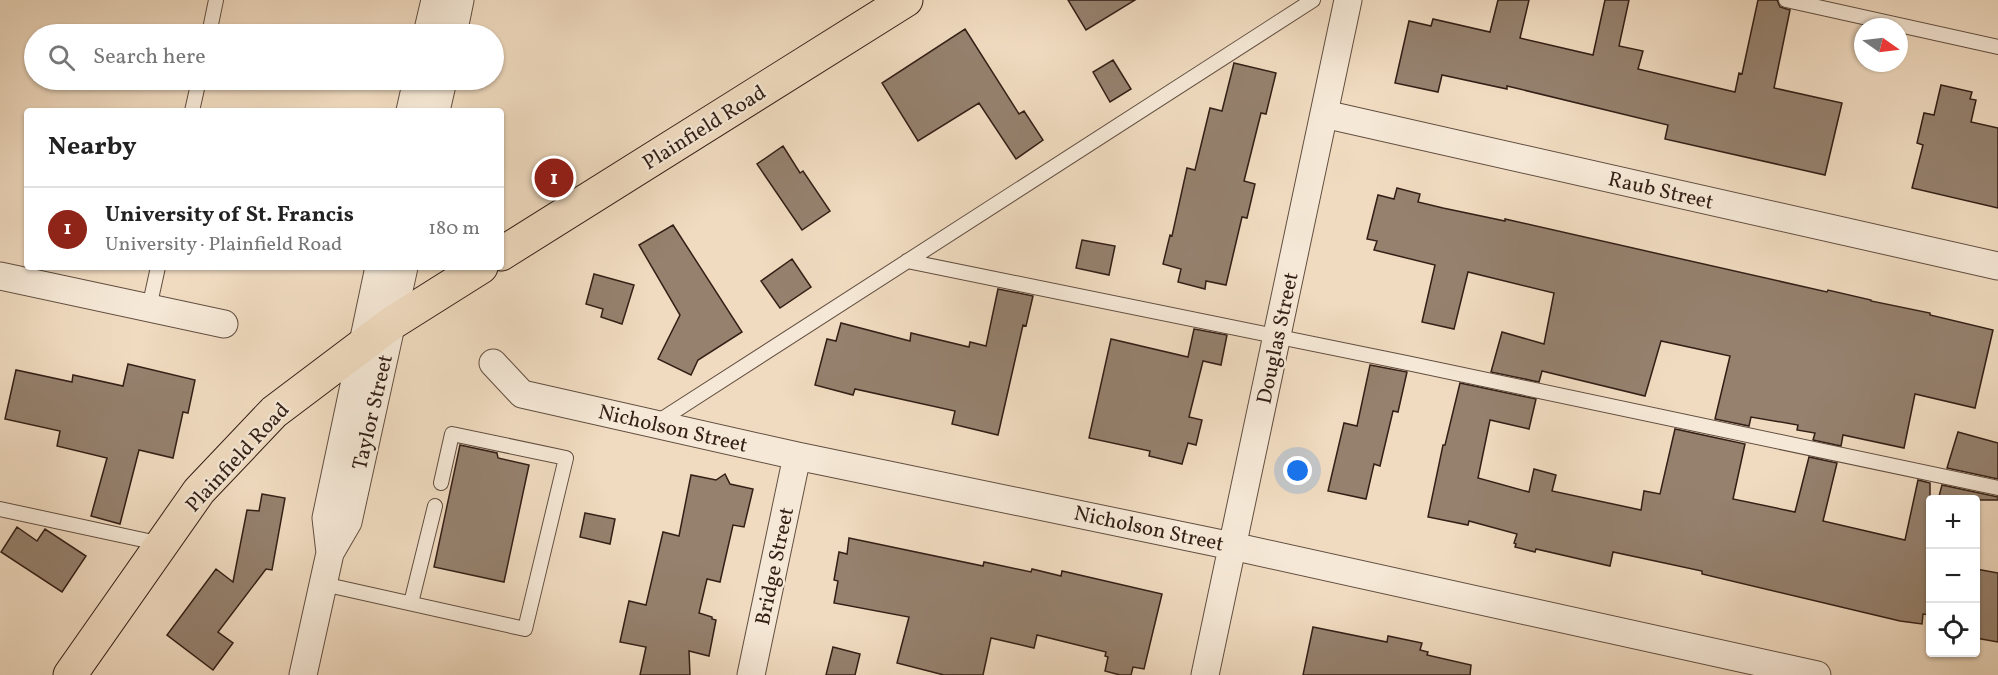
<!DOCTYPE html>
<meta charset="utf-8">
<style>
:root{--surface:#fff;--page:#f6f6f6;--text:#222;--muted:#767676;--line:#e0e0e0;--accent:#8f2418}
body{margin:0;font-family:Vollkorn,serif;background:var(--page);color:var(--text)}
.controls{position:absolute;right:18px;bottom:18px;display:grid;overflow:hidden;border-radius:6px;box-shadow:0 2px 4px #0004}
.controls button{width:54px;height:54px;display:grid;place-items:center;padding:0;border:0;border-bottom:2px solid var(--line);background:var(--surface);color:var(--text);font:30px sans-serif}
.compass{position:absolute;left:1854px;top:18px;width:54px;height:54px;border-radius:50%;background:var(--surface);box-shadow:0 2px 4px #0004;rotate:104deg}
.you{position:absolute;left:1298px;top:471px;width:21px;height:21px;margin:-15px;border:4px solid #fff;border-radius:50%;background:#1a73e8;box-shadow:0 0 0 9px #1a73e833}
.badge{display:grid;place-items:center;width:39px;height:39px;border-radius:50%;background:var(--accent);color:#fff;font-size:20px;font-weight:700}
.pin{position:absolute;translate:-50% -50%;border:3px solid #fff;box-shadow:0 2px 6px #0006}
.list{margin:0;padding:0;list-style:none}
h2{display:flex;justify-content:space-between;align-items:center;height:78px;margin:0;padding:0 24px;font-size:26px}
h2 small{font-size:20px;font-weight:400;color:var(--muted)}
.list li{display:grid;grid-template-columns:39px 1fr auto;gap:18px;align-items:center;box-sizing:border-box;height:84px;padding:0 24px;border-top:2px solid var(--line)}
.list b{display:block;font-size:22px;white-space:nowrap}
.list p{margin:0;font-size:20px;white-space:nowrap;color:var(--muted)}
.list em{font-size:20px;font-style:normal;color:var(--muted)}
.icon{flex:none;width:33px;height:33px;fill:none;stroke:currentColor;stroke-width:2;stroke-linecap:round;stroke-linejoin:round}
.map{position:relative;flex:none;width:1998px;height:675px;overflow:hidden}
.search{position:absolute;background:var(--surface);box-shadow:0 2px 4px #0004;left:24px;top:24px;width:480px;height:66px;display:flex;align-items:center;gap:15px;box-sizing:border-box;padding:0 21px;border-radius:33px;color:var(--muted);font-size:22px}
.panel{position:absolute;background:var(--surface);box-shadow:0 2px 4px #0004;left:24px;top:108px;width:480px;height:162px;border-radius:6px}
.map>svg:first-child{display:block}
</style>
<div class="map">
<svg width="1998" height="675" viewBox="0 0 1998 675">
<rect width="100%" height="100%" fill="#f0dbc0"/>
<filter id="stains"><feTurbulence type="fractalNoise" baseFrequency=".00333" numOctaves="4"/><feColorMatrix values="0 0 0 0 .2 0 0 0 0 .09 0 0 0 0 .02 0 0 0 .5 -.17"/></filter>
<radialGradient id="worn" r=".72"><stop offset=".6" stop-color="#630" stop-opacity="0"/><stop offset="1" stop-color="#630" stop-opacity=".3"/></radialGradient>
<path fill="#95816e" stroke="#331f16" stroke-width="1.5" d="M1068 0H1135L1086 30Z
M1498 0H1529L1520 38 1593 55 1605 0H1629L1619 46 1643 51 1638 69 1735 92 1739 73 1742 74 1758 0H1777L1780 7 1790 10 1774 88 1842 103 1825 175 1665 139 1668 125 1507 86V89L1442 75 1438 92 1395 83 1409 21 1431 26 1433 19 1490 32Z
M965 29 1019 114 1024 111 1043 140 1016 159 979 103 918 141 882 83Z
M1113 60 1131 89 1110 102 1093 72Z
M1234 63 1276 73 1266 114 1261 113 1244 181 1255 184 1247 218 1242 217 1226 285 1206 281 1205 289 1178 282 1181 269 1163 264 1170 235 1172 236 1187 168 1195 170 1210 108 1222 111Z
M1941 85 1972 92 1970 99 1976 100 1971 122 1998 128V208L1912 188 1923 145 1917 143 1924 113 1934 115Z
M783 146 800 173 803 171 830 211 802 230 757 164Z
M1397 188 1420 194 1418 202 1443 208 1505 221V219L1827 292 1828 290 1871 300V301L1930 313V315L1993 330 1975 408 1915 394 1904 448 1843 435 1841 446 1813 440 1815 433 1797 430 1798 425 1751 417 1749 426 1715 419 1730 356 1661 341 1645 396 1542 371 1539 382 1491 372 1502 332 1544 344 1554 293 1468 272 1454 329 1422 322 1435 265 1374 250 1377 241 1367 239 1378 195 1394 199Z
M673 225 742 332 698 360 691 375 658 359 680 315 639 245Z
M1082 240 1115 246 1109 275 1076 268Z
M792 259 811 287 780 308 761 281Z
M594 274 634 285 622 324 601 317 603 309 586 304Z
M998 289 1033 296 1026 326 1023 325 998 435 952 424 955 411 855 389 853 395 815 385 827 339 836 341 841 323 910 341 911 333 969 347 970 342 986 346Z
M1194 329 1227 335 1221 365 1203 361 1189 417 1202 420 1196 445 1188 443 1182 464 1149 456 1150 451 1089 438 1111 339 1188 357Z
M128 364 195 380 188 413 183 412 173 458 139 450 120 524 91 516 107 458 57 446 60 431 5 419 16 370 72 382 73 375 123 386Z
M1370 365 1407 372 1398 412 1393 411 1380 466 1374 464 1366 499 1328 491 1344 423 1357 426Z
M1460 383 1536 399 1529 429 1490 420 1478 478 1529 492 1534 469 1556 475 1552 491 1641 510 1644 491 1660 494 1675 429 1745 444 1733 499 1795 512 1809 457 1837 463 1823 521 1905 540 1918 480 1930 483V615L1923 614 1922 624 1900 621 1702 574V571L1613 552 1610 566 1536 549 1535 552 1515 547 1516 544 1514 543 1517 534 1469 521 1468 525 1428 517 1443 445H1445Z
M1958 432 1998 443V479L1947 468Z
M460 445 497 453 498 458 529 465 504 582 434 567Z
M725 474 730 484 753 489 744 527 733 525 720 582 707 579 699 613 712 617V619L716 620 709 656 689 651 690 675H640L646 647 620 642 629 601 646 605 663 532 679 536 691 475 716 480Z
M1942 485 1998 497V500H1938Z
M262 494 285 498 272 570 266 569 218 632 233 643 213 670 167 635 216 569 233 582 247 510 259 511Z
M585 513 615 519 610 544 580 537Z
M17 527 37 541 45 529 86 556 62 592 1 552Z
M849 538 983 566 984 562 1031 572 1032 569 1061 576 1062 571 1162 594 1144 669 1133 667 1131 675H1120L1105 671 1108 657 1105 656 1106 652 1037 635 1034 648 991 638 983 675H944L897 663 909 617 834 603 838 581 834 580 839 552 847 554Z
M1976 569 1998 573V642L1976 638Z
M1313 627 1387 642 1388 636 1422 643 1420 650 1428 652 1427 655 1471 665 1470 675H1303Z
M833 647 860 654 855 675H826Z"/>
<g fill="none" stroke-linecap="round" stroke-linejoin="round">
<defs>
<path id="lane" d="M1786 0 1998 47
M209 34 216 0
M192 111 199 80
M907 261 1407 363 1998 488
M149 308 158 267
M656 423 1313 0
M0 509 162 544
M323 584 525 629 566 458 452 434 441 483
M411 603 435 506"/>
<path id="street" d="M427 34 435 0
M453 34 460 0
M410 111 417 80
M436 111 443 80
M1324 114 1998 266
M0 276 224 324
M493 363 522 394 797 456 1232 546 1817 675
M330 553 326 518 379 267
M303 675 330 553 348 522 404 267
M751 675 797 456
M1205 675 1348 0"/>
<path id="primary" d="M501 254 906 0
M70 675 199 491 274 412 392 323 481 267"/>
</defs>
<use href="#lane" stroke="#624e40" stroke-width="16"/>
<use href="#street" stroke="#624e40" stroke-width="29"/>
<use href="#primary" stroke="#331f16" stroke-width="35"/>
<use href="#lane" stroke="#f5e8d6" stroke-width="14"/>
<use href="#street" stroke="#f5e8d6" stroke-width="27"/>
<use href="#primary" stroke="#f0dbc0" stroke-width="33"/>
</g>
<g text-anchor="middle" stroke-width="4.5" stroke-linejoin="round" paint-order="stroke">
<g font-size="21" fill="#331f16" stroke="#f5e8d6">
<text transform="translate(704 127) rotate(-32)" y="7">Plainfield Road</text>
<text transform="translate(1661 190) rotate(13)" y="7">Raub Street</text>
<text transform="translate(1277 338) rotate(-78)" y="7">Douglas Street</text>
<text transform="translate(372 412) rotate(-77)" y="7">Taylor Street</text>
<text transform="translate(673 428) rotate(13)" y="7">Nicholson Street</text>
<text transform="translate(237 457) rotate(-47)" y="7">Plainfield Road</text>
<text transform="translate(1149 528) rotate(12)" y="7">Nicholson Street</text>
<text transform="translate(774 566) rotate(-78)" y="7">Bridge Street</text>
</g>
</g>
<rect width="100%" height="100%" filter="url(#stains)"/>
<rect width="100%" height="100%" fill="url(#worn)"/>
</svg>
<div class="controls">
<button>+</button>
<button>−</button>
<button><svg class="icon" aria-label="locate" viewBox="0 0 24 24"><circle cx="12" cy="12" r="6"/><path d="M12 2v4M12 18v4M2 12h4M18 12h4"/></svg></button>
</div>
<svg class="compass" viewBox="-18 -18 36 36"><path d="M0-13l5 13h-10z" fill="#e53935"/><path d="M0 13l5-13h-10z" fill="#767676"/></svg>
<div class="you"></div>
<div class="pin badge" style="left:554px;top:178px">1</div>
<div class="search"><svg class="icon" aria-label="search" viewBox="0 0 24 24"><circle cx="10" cy="10" r="6"/><path d="M15 15l6 6"/></svg>Search here</div>
<section class="panel">
<h2>Nearby<small></small></h2>
<ul class="list">
<li><span class="badge">1</span><div><b>University of St. Francis</b><p>University · Plainfield Road</p></div><em>180 m</em></li>
</ul>
</section>
</div>
